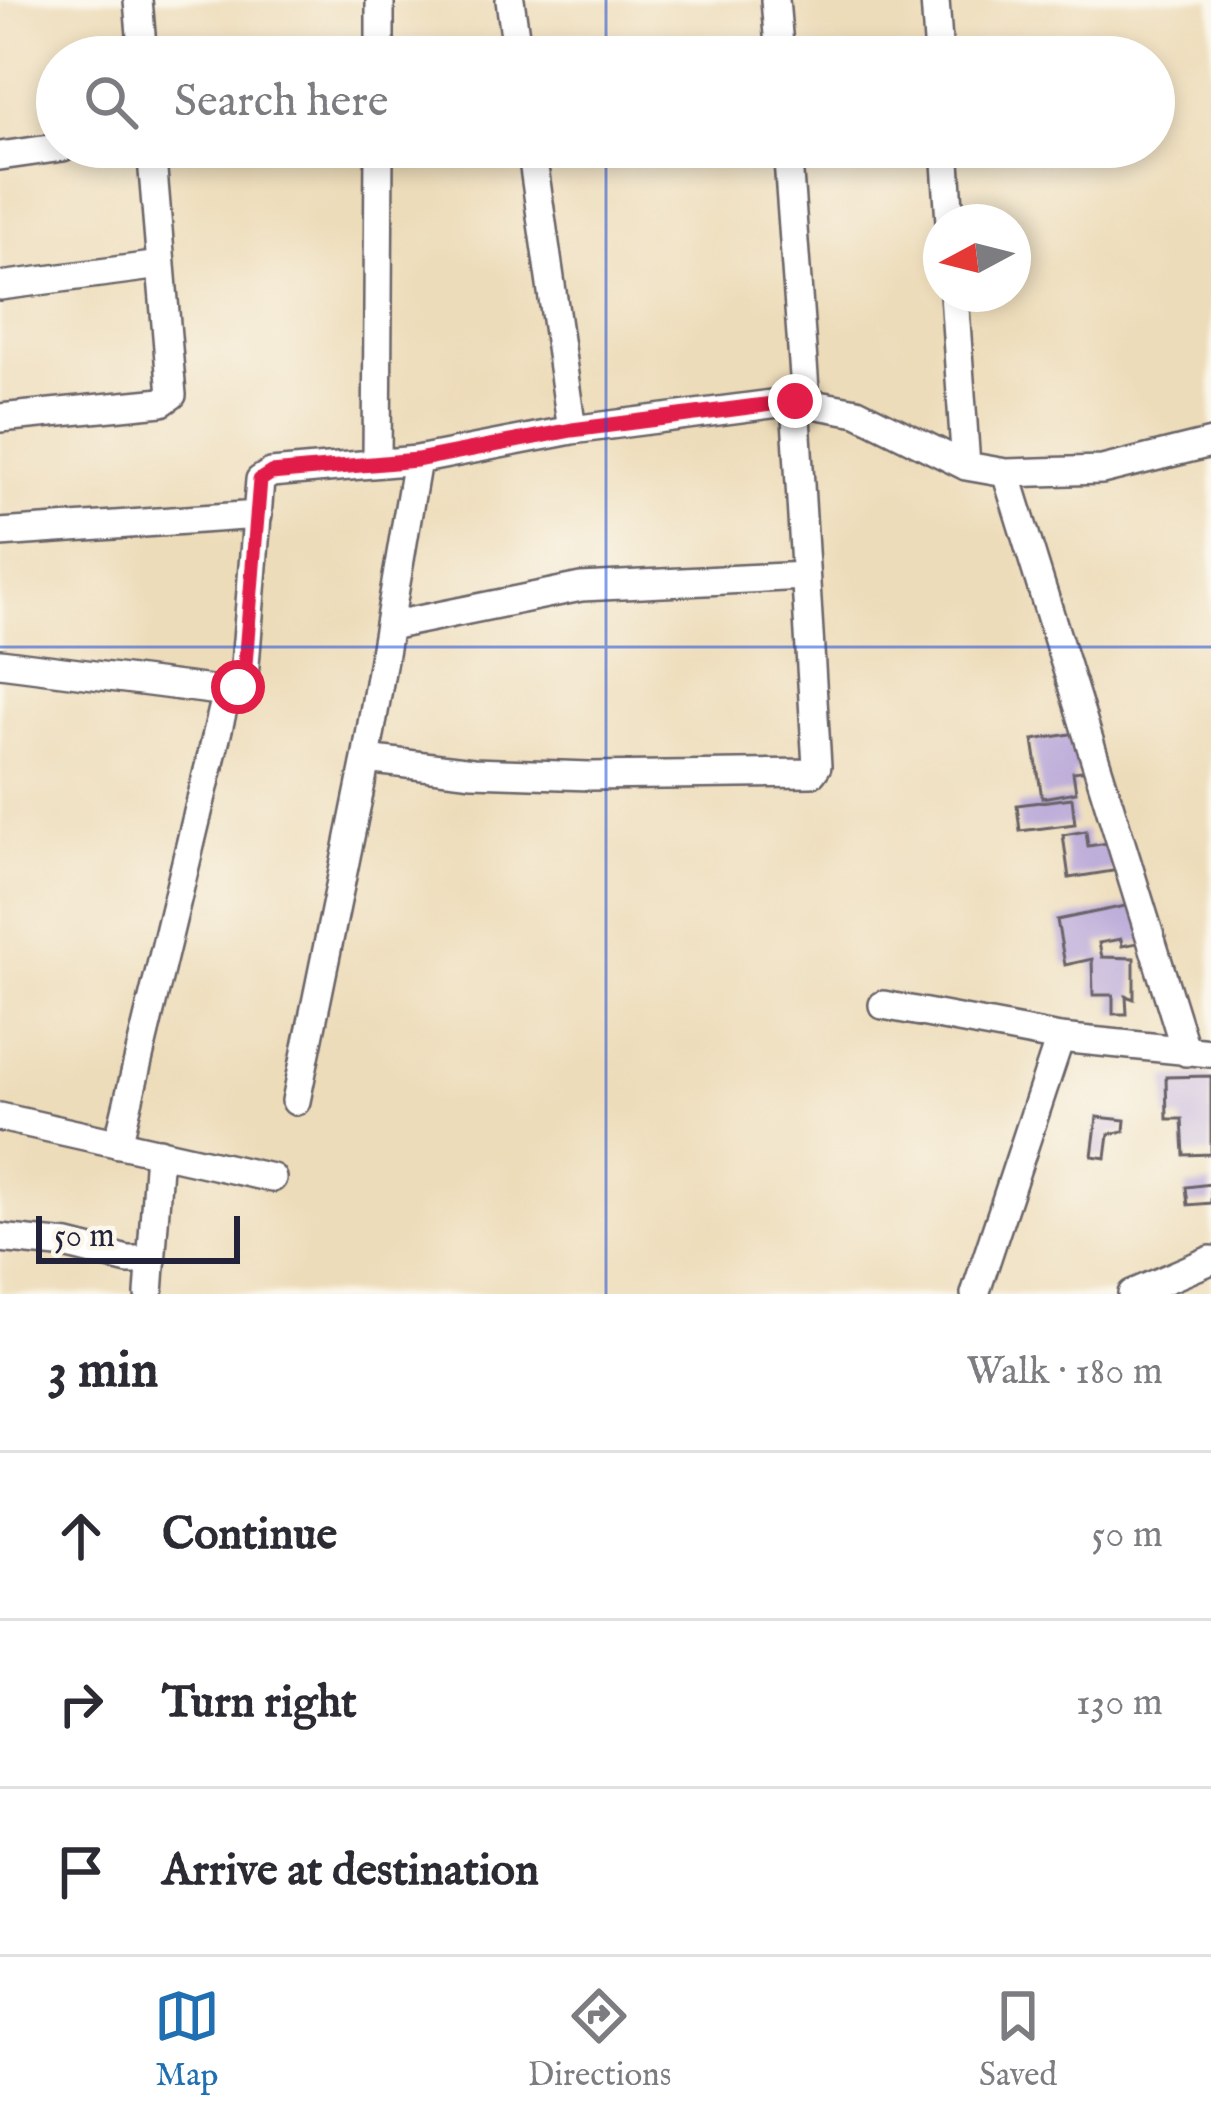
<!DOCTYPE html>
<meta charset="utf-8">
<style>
:root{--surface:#fff;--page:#f7f7f7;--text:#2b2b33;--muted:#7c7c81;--line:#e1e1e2;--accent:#1f6fb2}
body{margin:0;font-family:"IM FELL English",serif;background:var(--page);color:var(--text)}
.compass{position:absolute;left:923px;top:204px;width:108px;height:108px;border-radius:50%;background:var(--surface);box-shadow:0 6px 18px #0003;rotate:263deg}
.scale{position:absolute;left:36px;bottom:30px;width:204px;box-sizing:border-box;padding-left:12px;border:6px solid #22223b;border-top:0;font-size:33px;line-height:42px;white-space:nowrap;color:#22223b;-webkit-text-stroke:9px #fbf7ec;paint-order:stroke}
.stop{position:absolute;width:36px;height:36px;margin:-27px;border:9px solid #e11d48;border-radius:50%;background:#fff}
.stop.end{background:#e11d48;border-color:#fff;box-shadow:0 3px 12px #0008}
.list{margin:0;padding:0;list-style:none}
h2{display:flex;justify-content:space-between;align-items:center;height:156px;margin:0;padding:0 48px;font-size:51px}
h2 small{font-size:39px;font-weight:400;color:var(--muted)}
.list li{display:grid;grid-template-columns:78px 1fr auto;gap:36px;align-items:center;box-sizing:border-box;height:168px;padding:0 48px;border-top:3px solid var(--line)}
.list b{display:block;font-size:45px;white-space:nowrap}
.list em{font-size:39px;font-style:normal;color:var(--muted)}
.icon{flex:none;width:66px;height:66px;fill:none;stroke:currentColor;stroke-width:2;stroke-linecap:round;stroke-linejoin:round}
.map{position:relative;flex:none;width:1211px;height:1294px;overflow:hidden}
.search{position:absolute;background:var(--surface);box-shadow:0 6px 18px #0003;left:36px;right:36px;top:36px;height:132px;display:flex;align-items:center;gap:30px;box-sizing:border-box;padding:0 42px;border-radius:66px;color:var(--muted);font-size:45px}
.sheet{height:660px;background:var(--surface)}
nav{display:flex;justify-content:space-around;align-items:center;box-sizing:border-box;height:168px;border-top:3px solid var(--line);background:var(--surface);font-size:33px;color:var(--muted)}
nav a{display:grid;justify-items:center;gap:6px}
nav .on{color:var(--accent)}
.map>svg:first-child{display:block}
</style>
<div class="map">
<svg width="1211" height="1294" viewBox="0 0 1211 1294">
<rect width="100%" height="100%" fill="#fbf7ec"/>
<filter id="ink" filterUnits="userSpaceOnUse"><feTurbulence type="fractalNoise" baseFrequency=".00833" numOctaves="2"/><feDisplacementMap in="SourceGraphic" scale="24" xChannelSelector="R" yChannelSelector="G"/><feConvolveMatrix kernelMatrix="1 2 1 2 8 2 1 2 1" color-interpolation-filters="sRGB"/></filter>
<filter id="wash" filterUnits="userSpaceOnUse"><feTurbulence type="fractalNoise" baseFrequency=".004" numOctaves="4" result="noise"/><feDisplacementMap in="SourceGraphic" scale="48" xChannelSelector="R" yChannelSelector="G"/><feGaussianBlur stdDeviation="2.7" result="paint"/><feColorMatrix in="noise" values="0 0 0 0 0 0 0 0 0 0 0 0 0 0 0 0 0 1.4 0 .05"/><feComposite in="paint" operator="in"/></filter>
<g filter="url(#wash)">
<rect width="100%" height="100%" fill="#eddcb9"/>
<g id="blocks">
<path fill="#b3a1d7" d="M1083 732 1089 770 1073 772 1076 792 1042 798 1033 740Z
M1072 798 1075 824 1020 831 1017 805Z
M1086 831 1088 846 1115 842 1119 870 1069 878 1063 835Z
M1140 903 1147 941 1122 946 1121 939 1099 943 1102 957 1134 958V999L1126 996 1127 1014H1113V995H1093L1092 959 1065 965 1057 920Z
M1211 1076V1154L1184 1155 1182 1119H1167L1166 1077Z
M1097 1117 1125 1120 1124 1131 1109 1134 1106 1158 1092 1156Z
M1211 1184V1203L1188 1205 1186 1187Z"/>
</g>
</g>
<g filter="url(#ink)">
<use href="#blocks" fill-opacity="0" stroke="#696367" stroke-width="3"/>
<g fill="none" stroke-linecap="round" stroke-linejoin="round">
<defs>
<path id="minor" d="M138 0 143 57
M510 0 518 57
M775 0 780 57
M935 0 939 57
M380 57V0
M531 147 572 430
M787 147 806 403
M945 147 950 222
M0 156 63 147
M0 286 161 265
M954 294 966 466
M0 418 162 402 172 395 151 147
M377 463 379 147
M1006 473 1186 1052
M0 533 258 515
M389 626 581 587 805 576
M0 663 227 692 239 687 244 677 260 480 271 473 417 460 572 430 795 401 857 412 966 466 1006 473 1102 470 1211 443
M366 759 473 772 590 776 812 773 817 766 795 401
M883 1005 1060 1038 1211 1053
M296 1101 366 759 417 460
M0 1117 272 1178
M118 1144 227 692
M0 1238 68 1245 128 1260H152
M149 1294 159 1152
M975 1294 1060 1038
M1132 1294 1211 1260"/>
</defs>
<use href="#minor" stroke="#696367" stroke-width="32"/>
<use href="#minor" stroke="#fff" stroke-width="27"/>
</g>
</g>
<g fill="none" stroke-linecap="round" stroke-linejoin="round" filter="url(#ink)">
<path stroke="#e11d48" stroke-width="15" d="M238 687 244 677 260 480 271 473 417 460 572 430 795 401"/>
</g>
<path fill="none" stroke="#1d4ed8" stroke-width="3" stroke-opacity="0.55" d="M606 0V57M606 147V1294M0 647H1211"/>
</svg>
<svg class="compass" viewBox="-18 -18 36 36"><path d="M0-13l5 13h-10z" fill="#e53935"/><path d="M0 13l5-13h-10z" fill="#7c7c81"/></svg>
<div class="scale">50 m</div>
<div class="stop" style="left:238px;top:687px"></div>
<div class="stop end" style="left:795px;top:401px"></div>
<div class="search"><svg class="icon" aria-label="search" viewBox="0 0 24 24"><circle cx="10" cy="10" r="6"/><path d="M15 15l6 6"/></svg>Search here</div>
</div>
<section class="sheet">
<h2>3 min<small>Walk · 180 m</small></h2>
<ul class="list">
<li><svg class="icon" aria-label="ahead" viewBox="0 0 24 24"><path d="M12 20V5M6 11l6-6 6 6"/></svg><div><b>Continue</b></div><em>50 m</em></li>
<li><svg class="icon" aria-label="right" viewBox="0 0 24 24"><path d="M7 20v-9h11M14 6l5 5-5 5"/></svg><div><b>Turn right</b></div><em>130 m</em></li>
<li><svg class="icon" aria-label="arrive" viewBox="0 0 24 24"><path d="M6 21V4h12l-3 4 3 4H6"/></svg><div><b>Arrive at destination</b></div></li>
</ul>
</section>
<nav>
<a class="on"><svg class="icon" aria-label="map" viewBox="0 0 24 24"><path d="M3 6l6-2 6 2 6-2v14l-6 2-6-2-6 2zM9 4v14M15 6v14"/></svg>Map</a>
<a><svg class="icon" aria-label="directions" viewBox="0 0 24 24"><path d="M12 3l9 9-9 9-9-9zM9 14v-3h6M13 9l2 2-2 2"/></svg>Directions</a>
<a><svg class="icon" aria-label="saved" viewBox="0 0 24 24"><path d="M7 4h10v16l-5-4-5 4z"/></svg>Saved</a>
</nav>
